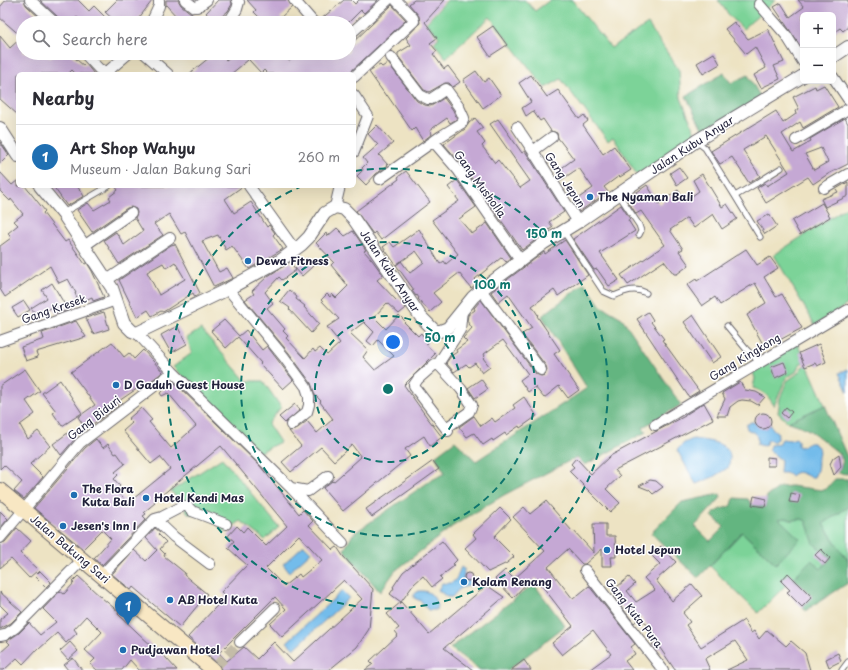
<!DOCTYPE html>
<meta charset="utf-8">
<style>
:root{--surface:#fff;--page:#f7f7f7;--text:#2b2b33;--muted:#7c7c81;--line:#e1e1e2;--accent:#1f6fb2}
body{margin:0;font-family:"Playpen Sans",sans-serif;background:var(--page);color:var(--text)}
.controls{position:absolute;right:12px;top:12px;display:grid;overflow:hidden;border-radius:6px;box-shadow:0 4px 16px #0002}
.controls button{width:36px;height:36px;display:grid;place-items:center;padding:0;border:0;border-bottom:1px solid var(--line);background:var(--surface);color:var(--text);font:20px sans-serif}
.you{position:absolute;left:393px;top:342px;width:14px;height:14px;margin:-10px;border:3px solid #fff;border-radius:50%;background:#1a73e8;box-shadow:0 0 0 6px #1a73e833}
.badge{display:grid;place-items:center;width:26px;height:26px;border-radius:50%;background:var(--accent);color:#fff;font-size:13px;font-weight:700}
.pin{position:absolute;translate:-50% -33px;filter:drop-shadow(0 1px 2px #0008)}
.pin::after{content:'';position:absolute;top:21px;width:14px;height:12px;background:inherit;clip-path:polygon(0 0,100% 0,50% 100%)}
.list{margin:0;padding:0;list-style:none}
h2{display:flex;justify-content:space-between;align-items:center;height:52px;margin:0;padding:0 16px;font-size:17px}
h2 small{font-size:13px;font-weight:400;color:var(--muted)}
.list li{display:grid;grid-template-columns:26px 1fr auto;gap:12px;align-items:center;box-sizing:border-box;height:64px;padding:0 16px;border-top:1px solid var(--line)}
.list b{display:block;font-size:15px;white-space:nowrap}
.list p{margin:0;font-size:13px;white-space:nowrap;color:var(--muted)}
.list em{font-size:13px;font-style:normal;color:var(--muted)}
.icon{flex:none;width:22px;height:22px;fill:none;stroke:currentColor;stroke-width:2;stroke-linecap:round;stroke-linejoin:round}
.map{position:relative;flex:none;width:848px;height:670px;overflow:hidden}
.search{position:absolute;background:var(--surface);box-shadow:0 4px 16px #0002;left:16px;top:16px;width:340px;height:44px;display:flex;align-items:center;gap:10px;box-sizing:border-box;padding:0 14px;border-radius:22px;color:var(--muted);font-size:15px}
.panel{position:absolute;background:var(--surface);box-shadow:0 4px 16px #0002;left:16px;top:72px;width:340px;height:116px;border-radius:6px}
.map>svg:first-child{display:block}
</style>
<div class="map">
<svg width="848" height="670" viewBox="0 0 848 670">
<rect width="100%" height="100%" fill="#fff"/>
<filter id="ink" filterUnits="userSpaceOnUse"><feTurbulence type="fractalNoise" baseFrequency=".025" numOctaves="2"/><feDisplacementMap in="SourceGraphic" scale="8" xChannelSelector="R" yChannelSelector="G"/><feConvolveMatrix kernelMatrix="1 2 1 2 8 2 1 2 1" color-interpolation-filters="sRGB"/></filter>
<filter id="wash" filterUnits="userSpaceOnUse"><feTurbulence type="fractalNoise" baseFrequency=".012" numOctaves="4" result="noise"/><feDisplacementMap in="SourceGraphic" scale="16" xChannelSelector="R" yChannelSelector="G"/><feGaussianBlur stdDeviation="0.9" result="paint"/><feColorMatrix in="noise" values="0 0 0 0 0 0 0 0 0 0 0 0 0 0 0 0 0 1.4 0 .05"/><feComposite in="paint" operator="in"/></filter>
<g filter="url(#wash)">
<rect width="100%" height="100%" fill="#ede3c3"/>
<path fill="#7bd398" stroke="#4e7a6a" d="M447 0H525L535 11 550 0H572L611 48 648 24 679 70 681 98 696 135 637 175 613 137 608 141 561 79 545 88 490 17 446 58 434 43 439 37 426 23Z
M718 0H776L743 29 729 15Z
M848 206V304L815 325 774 255Z
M201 329 246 381H263L281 407 268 424 280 442 258 453 173 367 192 353 187 338Z
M797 343 805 361 800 364 796 372 786 378 774 406C769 396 763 391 753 388L755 378 752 370Z
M807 364 825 405 788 422 778 413 780 398 787 381 797 374 802 367Z
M222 458 279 527 265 540 241 521 224 532 209 514H189L171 491Z
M848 507V561L823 524Z
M780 518H786L791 520 802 519 806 521 814 543 831 558 821 569 811 560 758 613 710 566 742 532 776 564 779 519Z"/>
<path fill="#64b580" stroke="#436c5e" d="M724 73 731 83 748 75 761 98 704 132 686 96Z
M585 283 601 306 622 318 681 405 643 427 646 432 585 465 577 457 504 495 453 526 395 571 380 592 344 550 353 534 430 481 445 473 435 456 455 441 476 461 587 388 542 316Z
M825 405 848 459V474L838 473C840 468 844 463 842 458 840 454 835 450 831 447 815 434 808 427 788 422Z
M835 479H848V507L823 524 848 561V583L805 611 802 607 812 596 793 578 811 560 821 569 831 558 814 544 806 521 802 519 791 520 786 518 779 519 800 539 776 564 742 532 698 578 651 533 682 502 720 494 721 497 719 500 695 526 710 541 724 527 712 516C717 508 725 509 732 505L734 498 748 499 752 505 765 507 767 496 780 487 791 486 822 490 826 489Z
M534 584 565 626 508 670H480L450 648Z"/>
<path fill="#73bceb" stroke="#4a6f93" d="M848 369V392L839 373Z
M751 422H754C759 428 765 432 770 424L773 429 778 433 777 439 773 442 770 440 767 441 766 444 764 446 756 444 758 441 756 434 747 429 746 425Z
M796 438 798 440V446L800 447C809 444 812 438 820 450 815 461 821 465 814 477 805 478 800 467 791 476L786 473H780L781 460 769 450 770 445 779 444 782 439 790 440Z
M693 439C705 441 728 441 730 457 730 460 729 464 729 467L713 477 696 484 677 450 684 443Z
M304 545 311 552 289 572 283 564Z
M461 567 465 570 463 572 465 574 463 577 464 580 468 581 472 579 475 582 472 585 460 588 452 597H447L438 590 442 583C457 585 456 578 461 567Z
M342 591 349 598 294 649 287 642Z
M419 591C430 590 434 596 438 606L436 610H428L421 601 414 598V594Z"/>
<g id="blocks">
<path fill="#c5a8d4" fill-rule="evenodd" d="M6 0H24L26 5 45 23H23V53H45L50 58 56 53H69L84 66 86 64 94 74H74L75 73 72 70 68 74H18V115L0 99V36L10 48 22 37 0 18V7Z
M40 0H78L89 11 94 6 111 23H83L77 17 71 23H61L59 18Z
M117 0H152V1L135 23H117L105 12Z
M166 0H178L181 5 197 18 191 23H171L177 17 166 5Z
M218 0H231L232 4 228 11 215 22 206 13Z
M247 0H288L292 7 280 18 286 23H257L261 19 254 12 256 10Z
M344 0H351L355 4 359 0H378L364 13 361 10 348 23H320V20Z
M414 0H445L425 22 437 38 430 43 437 51 433 54 444 69 448 66 460 82 453 87 449 83H445L429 92 424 90 398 56V53L411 45 406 38 420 23 419 16 409 4Z
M798 0H848V27L843 31 840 28 833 33V15H803V50L774 7 781 3 790 17 804 7Z
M392 5 406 20 348 74H268L264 70 261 73 249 60 256 53H281L289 61 296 56 298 58 303 53H349V46Z
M734 22 748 39 768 29 784 62 774 66 780 79 761 88 754 75 766 68 755 47 746 54 725 29Z
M493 26 507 45 490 56 477 37Z
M215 53H220L226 60 235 53H243L248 60 231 74H189Z
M714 53 720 64 703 74 697 63Z
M388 63 417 101 425 105 431 106 444 98 453 110 457 119 450 123 447 118 430 130 432 134 423 141 415 128 412 131 387 95 386 96 369 72 380 65 382 67Z
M476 71 484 82 489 78 501 95 483 108 463 80Z
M531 75 547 97 558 90 579 119 584 115 588 121 583 125 603 154 614 146 631 170 620 177 619 176 604 187 608 192 579 212 573 202 593 188 579 168 561 180 556 172 574 159 558 138 557 133 551 131 543 119 540 121 533 111 526 116 522 108 531 102 519 83Z
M824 85 838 107 803 128 800 122 782 134 793 152 807 144V143L811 141 810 139 845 118 848 124V164L828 174 813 184 808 177 766 203 757 188 765 183 767 186 789 172 766 136 743 150 760 176 749 183 732 157 720 164 711 151 776 111 783 123 796 114 795 111 799 109 793 97 815 86 816 89ZM821 148 828 162 814 170 805 154Z
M475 118 483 128 477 132 485 143 482 146 495 163 498 160 520 188 530 181 490 124 498 119 522 153 525 151 564 212 549 222 553 227 522 250 463 166 444 144 465 129 469 123Z
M377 125 393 143 379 155 388 165 376 174 366 185 357 176 363 170 362 168 367 163 363 158 378 145 368 134Z
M0 142 9 155 0 164Z
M679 167 687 178 677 185 670 173Z
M406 171 430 202 381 240 375 232 373 234 356 211 399 179 398 177Z
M0 172 12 185 18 180V186H25L45 211 43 213 65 242 68 240 85 264 87 263 92 271 104 297 93 301 92 297 79 303 75 293H76L68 279 59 283 50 266 5 297 0 289V246L11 238 8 233 18 225 14 221 23 214 11 199 10 201 0 191Z
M702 174 722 207 727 204 737 219 722 229 713 214 694 228 687 218 670 230 683 249 679 251 689 265 677 274H674L664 261 628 285 621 275 665 245 641 211 636 214 627 199 647 185 659 204 678 190 685 201 699 191 693 180Z
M457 180 476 207 459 219 472 234 487 223 511 258 506 262 502 257 475 279 478 283 471 288 459 273 433 293 441 302 430 312 418 299 419 298 417 295 416 296 412 291 414 290 396 265 401 261 410 273 424 262 416 251 396 265 383 247 390 242 394 247 419 229 440 264 444 261 446 264 458 254 432 220 459 201 448 187Z
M848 182V196L825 207 821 199 838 192 836 189Z
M53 186H77L84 196 67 206Z
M115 186H243L225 199 234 213 251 202 267 227 269 225 275 233 273 235 283 249 249 269 232 246 226 250 218 235 202 241 219 272 227 268 233 278 214 287 185 232 181 234 169 214 154 224 163 235 119 264 104 240 116 232 124 245 143 231 135 218 137 213 136 209 131 207 127 208 92 232 77 210 88 203 94 210 111 200 109 197 118 190Z
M822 203 830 217 800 235 792 221Z
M621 205 630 219 628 220 635 231 600 253 619 280 609 286 597 269 594 270 573 239Z
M769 214 777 226 765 234 757 221Z
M337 228 345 236 353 231 366 250 364 251 372 260 383 275 377 280 396 300 398 298 400 299 406 308 399 314 387 303 374 317 386 329 399 315 405 321 404 322 418 336 421 333 428 343 426 344 435 354 404 385 426 416 442 437 430 446 424 436 405 449 410 456 343 511 323 488 332 481 333 482 361 457 352 445 334 461 321 447 291 472 282 462 301 446 289 431 295 430 307 421 317 433 333 419 320 402 321 401 315 395 311 383 289 353 245 300 254 294 252 291 268 276 290 262 296 270 282 280 279 277 265 292 273 303 267 308 285 329 283 331 288 336 286 338 305 358 313 349 315 352 320 348 327 355 340 343 327 327 339 319 321 300 327 294 330 297 332 294 336 298 348 286 331 265 334 262 316 243 326 233 328 236ZM364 322 374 332 367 341 373 346 378 340 394 356 375 370 363 357 368 350 350 333Z
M565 240 588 275 558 296 554 290 532 306 538 315 537 316 560 350 554 354 579 390 568 398 559 386 544 398 535 387 528 392 520 380 528 374 503 340 484 354 485 356 483 358 490 367 482 373 475 363 469 367 466 364 454 372 446 363 451 356 457 352 456 350 467 342 463 338 472 328 467 321 468 315 475 310 474 308 481 300 536 374 541 376 545 375 547 370 546 366 522 334 532 328 508 294 498 302 491 292 544 252 545 254Z
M175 244 200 293 195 297 193 293 163 312 161 311 152 316 148 310 137 317 119 280 171 245ZM175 262 185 279 159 295 147 272 163 263 166 268Z
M746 249 757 265 770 257 778 268 764 277 776 297 782 294 802 328 765 348 747 315 766 303 755 283 720 305 715 297 702 306 687 285 696 279 697 281Z
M307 258 313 266 302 276 295 268Z
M52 283 68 310 57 314 52 307 38 317 31 308 47 298 42 290Z
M289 290 297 297 296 299 305 306 304 307 319 324 311 333 289 309 290 308 280 301Z
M24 301 30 310 18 317 12 308Z
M104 312 109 329 93 334 86 318Z
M648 312 653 320 651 322 664 339 662 340 699 391 689 397 637 319Z
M693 315 721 357 712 363 684 322Z
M224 320 239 336 246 330 262 350 267 346 293 380 283 389 260 364 261 363 238 337 226 348 211 331Z
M76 321 86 337 36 352 38 357 26 361 21 347 44 339 42 333Z
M177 326 187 344 171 353 161 335Z
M112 342 124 357 129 353 134 359 143 350 163 372 139 390 138 388 116 403 118 406 86 429 78 417 95 405 71 372Z
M819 344 826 362 817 366 815 363 805 367 799 353Z
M784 362 788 372 775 378 771 367Z
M25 369 40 391 26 401 35 414 20 425 28 439 38 431 50 446 30 464 43 477 24 499 14 491 22 482 4 465 0 469V386Z
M481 379 488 389 475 398 468 388Z
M60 380 82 413 62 426 53 413 56 411 42 393Z
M173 381 260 466 299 514 303 510 313 521 309 525 333 550 337 547 343 556 373 589 369 629 357 647 329 670H221L218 664 188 637 226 596 221 592 247 565 228 548 234 541 228 536 237 526 243 532 247 527 266 546 287 526 221 446 156 500 154 502 155 503 144 512 146 514 143 516 146 519 102 565 94 558 111 539 102 530 83 549 34 508 85 448 96 439 103 448 108 444 115 454 117 453 125 464 115 472 118 475 114 479 120 486 116 491 128 503 170 469 160 457 151 464 123 431 132 423 128 419 141 408 152 420 149 422 171 448 196 426 168 393 162 396 160 393ZM299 535 322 560 301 577 299 574 284 586 266 568ZM344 580 362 599 293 662 274 642 257 659 244 647 227 661 219 653 275 597 286 609 270 624 282 637Z
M740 382 745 390 756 392 765 397 758 405 751 401 742 400 738 401 730 407 727 416H717L725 399 722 393Z
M524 397 537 416 520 428 519 426 506 435 505 433 493 441 492 439 483 445 474 433 467 437 459 427 474 416 481 426 492 418 495 422 515 408 513 405Z
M704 403 713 419 615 470 620 476 606 489 620 503 610 512 569 471 574 467 571 464 576 458 591 474 610 456 685 416V415Z
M295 404 300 410 285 423 279 417Z
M786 407 792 412 787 418 781 413Z
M755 421a8 8 0 1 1 16 0a8 8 0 1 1-16 0Z
M69 432 74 440 61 455 53 444Z
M839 454 841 467 834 475 830 464 833 458Z
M767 457 775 458V466H767Z
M433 461 439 469 372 517 366 509Z
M650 480 656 481 663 487 653 494 649 490 639 486Z
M791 493 800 495 798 503 789 502Z
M754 496 767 499 765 507 752 505Z
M546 501 572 531 573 530 594 553 593 524H606V536H615L616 557H611L612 566H602V549L585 564H582L568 549 548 567 573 599 589 586 635 644 631 647 635 654 625 661 632 670H589L611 654 593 630 562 655 552 643 573 626 536 578 528 586 526 584 513 598 495 579 505 570 514 579 545 551 513 517 524 507 530 514Z
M500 508 511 519 494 537 514 557 507 563 488 572 465 548 476 538 473 534Z
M0 511 8 519 0 528Z
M17 528 31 541 20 553 38 570 29 578 11 559 0 568V544L5 542Z
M155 528 160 532 158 534 166 542 160 549 165 554 164 556 185 573 184 575 207 594 180 627 133 587 131 590 112 574 134 550 146 561 157 550 146 538Z
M442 541 457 560 453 564 454 566 440 577 442 579 432 587 423 576 414 584 401 602 390 594 394 588 393 587 403 572Z
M661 546 676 562 656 580 672 601 692 584 702 596 683 613 690 622 686 625 701 647 744 620 751 633 754 631 759 639 767 630 786 646 791 641 805 653 810 670H727L748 660 735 641 705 659 710 670H675L660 648 657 650 652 644 658 639 641 617 634 623 614 597 616 595 612 591 629 577 635 584 627 591 636 602 655 590 644 578 660 564 651 555Z
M821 549 830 558 825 564 815 555Z
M40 571 51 582 46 587 35 576Z
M464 577a4 4 0 1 1 8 0a4 4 0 1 1-8 0Z
M788 573 812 597 802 607 787 592 790 590 781 581Z
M78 576 102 598 119 612 118 614 155 649 156 647 177 670H139L130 660 122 670H97L90 664 95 659 85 650 102 632 86 616 74 629 77 633 66 643 57 633 39 649 38 648 23 664 17 658 4 670H0V653L10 644 7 641 19 633 29 623 40 635 56 622 43 609 60 591 64 594 74 583 72 582Z
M486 586H488L504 597 444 648 473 670H365L373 664 370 661 398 635 395 631 399 628 387 614 401 602 429 634Z
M0 592 22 612 11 623 0 629V619L8 613 0 605Z
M70 642 78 651 68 660 60 651Z
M838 653 841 661 829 667 826 659Z
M73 658 82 670H68L64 665Z
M524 660 531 670H511Z"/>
</g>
</g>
<g filter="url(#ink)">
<use href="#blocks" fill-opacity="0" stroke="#69666b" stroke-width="1"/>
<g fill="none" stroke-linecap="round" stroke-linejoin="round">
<path stroke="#c4bca8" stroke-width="10" stroke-dasharray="10 5" stroke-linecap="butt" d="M217 665 240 642"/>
<defs>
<path id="service" d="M696 141 705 148 735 196 757 183 781 168
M619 195 639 225 641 231 639 235
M735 196 760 237
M63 213 109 186
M564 232 603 291 614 296C625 291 635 287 646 293
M727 326 746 349 759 362
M842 670 848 662"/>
<path id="minor" d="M30 0 55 23
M185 0 194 7H197L207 0
M294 0 314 23
M759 4 786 35 803 62
M151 23 159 6V0
M236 23 232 17 237 9 239 2 237 0
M349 35 388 0
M84 53 99 69 107 72 129 53
M144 53 168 74
M354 77 414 21 413 18 396 0
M833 77 848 99
M354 95 368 116 354 152
M517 127 533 151 552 137
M796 140 848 109
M433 141 458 170 521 261
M533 151 578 222
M380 179 441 136 462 123 464 118 459 107 446 89 431 99H428L420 95 391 57
M249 186 295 250
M824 188 848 174
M335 207 340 186
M84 246 131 213
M107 280 170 238
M228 289 284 357 306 387 309 396V405L307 412 291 425
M481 290 541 370
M137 333 173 372 291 488 343 543
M0 341 116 300
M438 364 461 389 472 405 469 412 446 428
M655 425 848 310
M448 431 416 389 414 385 418 379 435 364H438L460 330 462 310
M291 488 308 491 328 476
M0 538 80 443 173 372
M210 564 174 537 155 519 162 517 183 506H187L192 511 226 524
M585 570 663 670
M101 576 155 519
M0 636 5 635 15 628 82 560
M240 642 275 608"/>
<path id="tertiary" d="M833 57 848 47
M0 128 18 156
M40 186 63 214 112 288 124 323 132 331 137 333 228 289 281 260 301 245 309 237 325 213 335 207 344 209 353 218 421 317 435 331H440L448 328 473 297 481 290 544 243 578 222 696 141 803 76"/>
<path id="secondary" d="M0 490 213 670"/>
</defs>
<use href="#service" stroke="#69666b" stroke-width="7"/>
<use href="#minor" stroke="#69666b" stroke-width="12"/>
<use href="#tertiary" stroke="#69666b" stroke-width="14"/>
<use href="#secondary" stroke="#69666b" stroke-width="16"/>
<use href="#service" stroke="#fff" stroke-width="5"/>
<use href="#minor" stroke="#fff" stroke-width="10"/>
<use href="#tertiary" stroke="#fff" stroke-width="12"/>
<use href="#secondary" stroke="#f8e7c3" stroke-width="14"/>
</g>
</g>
<g fill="none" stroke="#0f766e" stroke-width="2" stroke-dasharray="7 5">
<circle cx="388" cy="389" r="73"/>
<circle cx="388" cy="389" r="147"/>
<path d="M355 171A220 220 0 1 1 302 186"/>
</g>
<g fill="#1f6fb2" stroke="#fff" stroke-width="1.5">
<circle cx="590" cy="197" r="4"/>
<circle cx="248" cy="261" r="4"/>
<circle cx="116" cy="385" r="4"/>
<circle cx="74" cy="495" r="4"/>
<circle cx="146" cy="498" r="4"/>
<circle cx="63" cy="526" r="4"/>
<circle cx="607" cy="550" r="4"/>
<circle cx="464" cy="582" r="4"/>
<circle cx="170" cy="600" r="4"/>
<circle cx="123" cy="650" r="4"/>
</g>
<g text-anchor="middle" stroke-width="3" stroke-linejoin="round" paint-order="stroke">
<g font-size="11" fill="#22223b" stroke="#fff">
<text transform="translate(692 145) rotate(-33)" y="4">Jalan Kubu Anyar</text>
<text transform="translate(565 180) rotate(57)" y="4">Gang Jepun</text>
<text transform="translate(480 184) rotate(54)" y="4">Gang Musholla</text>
<text transform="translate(390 271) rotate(56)" y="4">Jalan Kubu Anyar</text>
<text transform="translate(54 309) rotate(-19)" y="4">Gang Kresek</text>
<text transform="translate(745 357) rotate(-31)" y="4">Gang Kingkong</text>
<text transform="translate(94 418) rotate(-38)" y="4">Gang Biduri</text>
<text transform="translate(70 549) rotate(40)" y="4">Jalan Bakung Sari</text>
<text transform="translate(634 613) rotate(52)" y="4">Gang Kuta Pura</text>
</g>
<g font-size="11" font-weight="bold" fill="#22223b" stroke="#fff" text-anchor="start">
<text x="598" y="201">The Nyaman Bali</text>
<text x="256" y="265">Dewa Fitness</text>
<text x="124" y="389">D Gaduh Guest House</text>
<text x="82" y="493">The Flora<tspan x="82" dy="13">Kuta Bali</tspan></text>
<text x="154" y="502">Hotel Kendi Mas</text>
<text x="71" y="530">Jesen's Inn I</text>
<text x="615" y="554">Hotel Jepun</text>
<text x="472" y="586">Kolam Renang</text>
<text x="178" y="604">AB Hotel Kuta</text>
<text x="131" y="654">Pudjawan Hotel</text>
</g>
</g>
<circle cx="388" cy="389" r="6" fill="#0f766e" stroke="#fff" stroke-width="2"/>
<g font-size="12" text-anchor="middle" font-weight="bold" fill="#0f766e" stroke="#fff" stroke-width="3" stroke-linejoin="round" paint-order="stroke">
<text x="544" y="238">150 m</text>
<text x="492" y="289">100 m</text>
<text x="440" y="342">50 m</text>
</g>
</svg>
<div class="controls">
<button>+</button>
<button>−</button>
</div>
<div class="you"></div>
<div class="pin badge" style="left:128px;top:625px">1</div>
<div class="search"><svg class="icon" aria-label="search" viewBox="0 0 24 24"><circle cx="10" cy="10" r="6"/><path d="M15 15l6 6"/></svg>Search here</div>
<section class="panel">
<h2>Nearby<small></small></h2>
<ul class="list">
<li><span class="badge">1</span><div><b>Art Shop Wahyu</b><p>Museum · Jalan Bakung Sari</p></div><em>260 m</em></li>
</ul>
</section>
</div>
